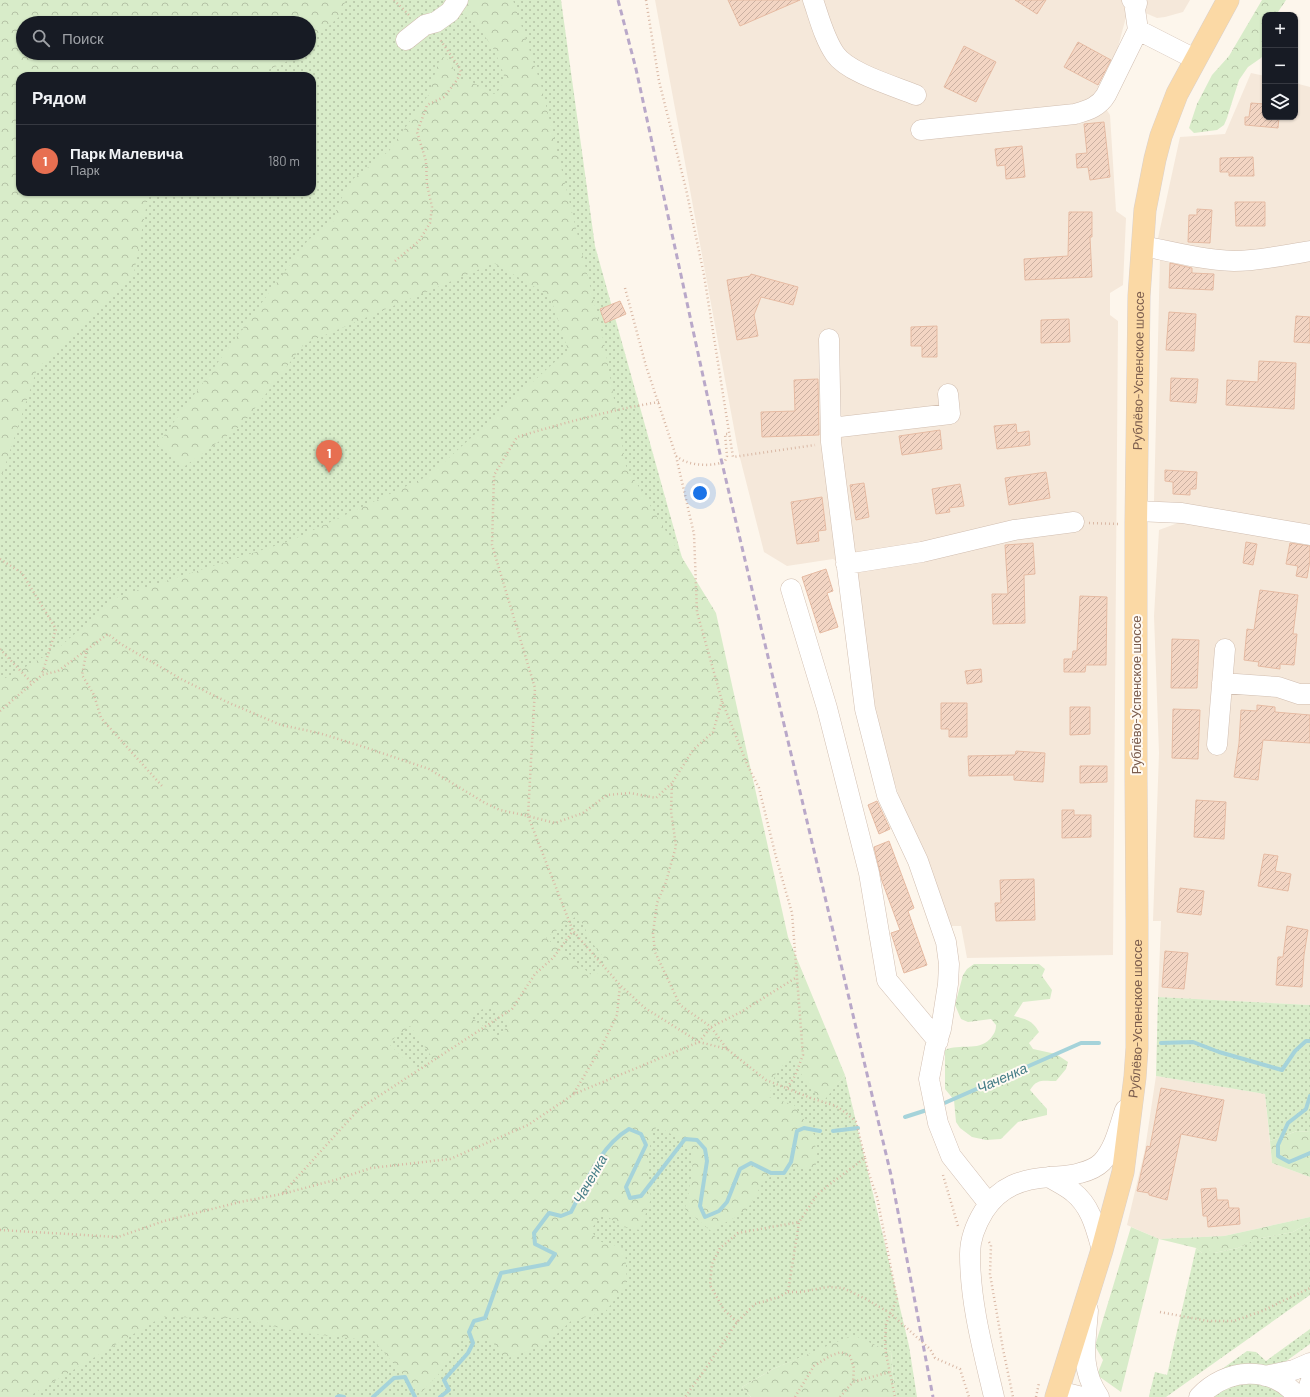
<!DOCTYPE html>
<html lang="ru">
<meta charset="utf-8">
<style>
:root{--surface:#171b24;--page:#242831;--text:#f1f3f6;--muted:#9ea1a6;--line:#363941;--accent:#e76f51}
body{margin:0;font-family:Barlow,sans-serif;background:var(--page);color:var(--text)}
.controls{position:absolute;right:12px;top:12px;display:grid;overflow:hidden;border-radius:8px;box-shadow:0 1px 3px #0004}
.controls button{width:36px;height:36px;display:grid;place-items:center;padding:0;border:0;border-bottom:1px solid var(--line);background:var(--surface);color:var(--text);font:20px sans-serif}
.you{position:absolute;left:700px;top:493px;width:14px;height:14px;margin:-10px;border:3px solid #fff;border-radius:50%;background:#1a73e8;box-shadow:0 0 0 6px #1a73e833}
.badge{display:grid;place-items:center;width:26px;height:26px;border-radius:50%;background:var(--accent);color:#fff;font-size:13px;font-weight:700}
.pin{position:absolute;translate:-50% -33px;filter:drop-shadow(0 1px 2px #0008)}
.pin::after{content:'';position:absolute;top:21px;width:14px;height:12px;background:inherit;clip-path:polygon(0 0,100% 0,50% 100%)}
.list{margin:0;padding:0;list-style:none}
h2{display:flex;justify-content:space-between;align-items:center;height:52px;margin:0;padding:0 16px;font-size:17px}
h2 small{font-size:13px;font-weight:400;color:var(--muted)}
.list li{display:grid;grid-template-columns:26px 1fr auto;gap:12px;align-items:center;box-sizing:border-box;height:72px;padding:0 16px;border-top:1px solid var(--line)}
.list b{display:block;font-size:15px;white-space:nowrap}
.list p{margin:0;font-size:13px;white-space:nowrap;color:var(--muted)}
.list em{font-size:13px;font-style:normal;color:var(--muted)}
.icon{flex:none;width:22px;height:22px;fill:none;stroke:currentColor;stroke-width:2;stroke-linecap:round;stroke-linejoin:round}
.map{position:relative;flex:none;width:1310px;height:1397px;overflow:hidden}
.search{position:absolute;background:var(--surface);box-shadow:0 1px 3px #0004;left:16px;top:16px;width:300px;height:44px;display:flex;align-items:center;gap:10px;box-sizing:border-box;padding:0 14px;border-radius:22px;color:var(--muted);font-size:15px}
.panel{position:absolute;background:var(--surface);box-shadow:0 1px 3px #0004;left:16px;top:72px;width:300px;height:124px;border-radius:12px}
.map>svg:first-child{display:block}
</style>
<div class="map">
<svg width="1310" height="1397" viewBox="0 0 1310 1397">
<defs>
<pattern id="green-dots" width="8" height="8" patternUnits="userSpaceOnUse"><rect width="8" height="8" fill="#d8ecc9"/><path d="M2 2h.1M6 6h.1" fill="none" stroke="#b4c2a5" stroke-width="1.8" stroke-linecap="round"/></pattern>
<pattern id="forest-crowns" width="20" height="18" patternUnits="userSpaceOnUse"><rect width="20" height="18" fill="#d8ecc9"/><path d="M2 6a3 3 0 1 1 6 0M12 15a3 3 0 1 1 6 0" fill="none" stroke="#b4c2a5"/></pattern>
<pattern id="building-hatch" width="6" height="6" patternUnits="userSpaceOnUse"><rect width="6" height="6" fill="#f3d5c3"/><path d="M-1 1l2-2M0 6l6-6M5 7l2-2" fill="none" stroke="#cab0a1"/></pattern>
</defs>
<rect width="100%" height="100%" fill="#fdf6ec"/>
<path fill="#f5e8da" d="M655 0H1190L1183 12 1165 17 1157 18 1129 6 1114 62 1078 42 1064 67 1101 87 1097 95 1110 115 1116 211 1126 218 1123 285 1110 293V315L1118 321 1113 955 967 958 961 926H951L901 802 879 738 854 571 833 559 787 566 764 552 738 450Z
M1251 73 1265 76V117H1295V83L1310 87V244L1235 253 1185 246 1158 238 1180 137 1225 134Z
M1310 256V527L1154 501 1160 257Z
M1186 520 1310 540V1005L1158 997 1161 921H1153L1159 753 1154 616 1159 530Z
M1156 1076 1265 1094 1272 1163 1310 1177V1217L1224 1236 1159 1239 1127 1225 1145 1149Z"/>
<path fill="url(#green-dots)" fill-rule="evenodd" d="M0 0H561L595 246 722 701 826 1097 845 1075 909 1346 917 1397H895L891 1352 853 1336 773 1369 742 1387 751 1397H0ZM23 23H309V53H23ZM20 76H312V192H20Z
M1158 997 1310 1005V1132L1297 1131 1270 1141 1265 1094 1156 1076Z
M1310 1222V1295L1166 1397H1149V1396L1155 1372 1167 1375 1196 1248 1202 1253H1214L1238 1248 1256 1239 1293 1232Z
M1310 1329V1344L1278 1367 1215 1374 1247 1351 1256 1352 1266 1361Z
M1261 1382 1287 1397H1209L1225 1386Z"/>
<path fill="url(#forest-crowns)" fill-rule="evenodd" d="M0 0H346L339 17 309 43V23H23V53H298L290 60 255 76H20V192H149L134 273 37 369 0 481Z
M445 0H513L541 85 604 343 626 466 716 613 788 937 845 1075 822 1103 789 1057 775 1075 769 1097 794 1105 815 1136 816 1168H797L765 1179 747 1210 711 1231 685 1209C687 1195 697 1161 690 1150 685 1141 666 1131 657 1126L652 1135 647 1163 651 1199 640 1230 623 1227 602 1213 591 1230 598 1241 625 1248 627 1284 605 1312 571 1321 545 1345 505 1359 491 1340 463 1339 438 1375 420 1394 374 1341 304 1333 236 1318 162 1317 28 1397H0V681L56 650 119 596 290 541 430 475 568 350 550 296 494 263 304 344 243 424 185 466 157 445 308 240 333 222 338 204 353 179 389 151 429 94 436 70 441 56 450 61 458 80 470 81 494 94 500 89 504 75 495 51 477 25ZM578 915 593 944 607 962 594 977 546 938ZM491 1005 509 1024 499 1037 469 1016ZM410 1026 432 1057 418 1072 388 1043Z
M1262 0H1286L1276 15H1265V53L1261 58 1248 67 1239 80 1227 118 1224 125 1217 130 1194 133 1189 128 1197 104 1212 75 1229 56Z
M974 964H1039L1045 969 1042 976 1052 990 1050 999 1023 1002 1014 1016C1027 1020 1032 1020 1039 1032L1029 1043 1033 1049 1056 1054 1068 1062 1066 1069 1056 1081C1044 1081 1037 1078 1030 1090L1047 1109V1115L1018 1122 1001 1139 986 1140 972 1137 960 1128 956 1122 954 1100 945 1089V1050C960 1043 977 1052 990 1039 994 1034 996 1031 996 1025L991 1019 968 1022 961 1019 955 1005 963 975 967 969Z
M1297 1131 1310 1132V1177L1272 1163 1270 1141Z
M1310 1217V1222L1293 1232 1257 1239 1238 1248 1214 1253H1202L1196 1248 1159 1239 1121 1392 1097 1375 1103 1360 1095 1346 1131 1227 1159 1239 1224 1236Z
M853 1335 891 1352 895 1397H751L742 1387 773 1369Z"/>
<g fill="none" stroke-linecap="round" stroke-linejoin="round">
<path stroke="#a5d3da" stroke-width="4" d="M1161 1043 1193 1042 1219 1052 1282 1070 1295 1051 1306 1041H1310
M1310 1096 1306 1109 1288 1123 1278 1145V1156L1289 1162 1310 1153
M940 1105 1081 1043H1099
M905 1117 930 1109
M833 1131 858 1128
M337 1397 339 1396 344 1397
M373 1397 394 1378 405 1377 415 1397
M440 1397 449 1390 444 1380 468 1353 473 1343 469 1332 474 1321 485 1318 501 1273 548 1264 555 1254 535 1244 534 1233 549 1213 561 1216 571 1212C586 1183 600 1146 629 1129L641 1134 646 1145 626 1187 630 1198 641 1196 685 1139 697 1140 705 1149 707 1161 700 1206 705 1217 719 1211 727 1202 740 1169 751 1163 771 1173H784L791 1162 797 1131 804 1128 820 1131"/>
</g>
<path fill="url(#building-hatch)" stroke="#e6bba3" d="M728 0H800L740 26Z
M1015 0H1046L1037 14Z
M1078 42 1111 60 1098 85 1064 67Z
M964 46 996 62 976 102 944 87Z
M1251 103 1265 104V117H1279L1278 128 1245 125V117H1249Z
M1104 122 1110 177 1090 180 1088 167 1077 168 1076 154 1087 153 1084 124Z
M1022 146 1025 177 1006 179 1005 165 997 166 995 149Z
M1253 157 1254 176H1229V172H1220V158Z
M1235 202H1265V226H1236Z
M1197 209 1212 210 1210 243 1188 242 1189 215H1197Z
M1069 212H1092V237H1090L1092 277 1025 280 1024 259 1068 256Z
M1170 263 1192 268V273L1214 274 1213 290 1169 288Z
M751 274 798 287 793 305 761 297 754 315 758 336 737 340 727 280 750 276Z
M620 301 626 314 605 323 600 309Z
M1169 312 1196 314 1194 351 1166 350Z
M1296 316 1310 317V343L1294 342Z
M1069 319 1070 342 1041 343V320Z
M937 326V357H922V346H911V327Z
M1259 361 1296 363 1294 409 1226 405 1227 380 1258 382Z
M1171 378 1198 379 1196 403 1170 401Z
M818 379 819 435 762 437 761 412 795 411 794 380Z
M1016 424 1017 433 1029 431 1030 445 997 449 994 426Z
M940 430 942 449 902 455 899 436Z
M1165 470 1197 472 1196 489H1190V495L1173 494V482L1165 481Z
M1046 472 1050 498 1009 505 1005 478Z
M864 483 869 517 856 520 850 485Z
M960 484 964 506 949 508 950 512 936 514 932 489Z
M822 497 826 530 818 531 819 541 797 544 791 502Z
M1246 542 1257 544 1253 565 1243 563Z
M1033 543 1035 574 1024 575 1025 623 993 624 992 594H1008L1005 545Z
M1290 543 1310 546V560L1307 578 1296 576 1298 566 1286 564Z
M826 569 833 591 827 593 838 627 820 633 802 577Z
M1260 590 1298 595 1293 634H1297L1294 665 1280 664V669L1258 666 1259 662 1244 660 1247 629 1254 630Z
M1080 596 1107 597 1106 665H1086L1085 672H1064V659H1072L1073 651H1077Z
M1172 639 1199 640 1197 688H1171Z
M981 669 982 682 967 684 965 671Z
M941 703H967V737H949V729H941Z
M1257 705 1275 707V712L1310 715V743L1263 740 1258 780 1234 777 1239 743 1241 710 1257 711Z
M1070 707H1090V734L1070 735Z
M1173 709 1200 710 1198 759 1172 758Z
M1016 751 1045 753 1043 782 1014 780V775L969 776 968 756 1015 755Z
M1080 766H1107V782L1080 783Z
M1196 800 1226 802 1224 839 1194 837Z
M877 801 890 829 879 834 868 805Z
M1062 810H1074V815H1091V837L1062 838Z
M889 841 914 908 908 911 927 965 904 973 891 933 900 930 882 881 874 847Z
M1264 854 1278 856 1275 871 1291 874 1288 891 1258 886Z
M1034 879 1035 920 996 921 995 903H1001L1000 880Z
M1180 888 1204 891 1201 915 1177 912Z
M1287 926 1308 930 1304 955 1302 987 1276 985 1278 957H1283Z
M1165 951 1188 953 1184 989 1162 987Z
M1161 1088 1224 1100 1216 1141 1181 1134 1167 1200 1149 1195V1193L1137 1191 1147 1146 1150 1147Z
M1216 1188 1217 1200H1228L1229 1208H1239L1240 1224 1208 1227 1207 1216H1203L1201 1189Z"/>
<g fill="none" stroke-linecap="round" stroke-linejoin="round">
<defs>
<path id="minor" d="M813 0C819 17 824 38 835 54 848 73 894 86 916 95
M1138 30 1195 59
M406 40 425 25 436 22 450 12 458 0
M921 130 1075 114C1088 110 1099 107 1106 95L1138 30 1135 9 1137 3 1132 0
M1143 246C1173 252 1203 260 1234 261 1259 261 1285 255 1310 251
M829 339 831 442 865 709 887 795 918 861 946 942 949 964 948 984 941 1029 935 1048 929 1079 938 1123 951 1156 989 1204
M831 428 950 414 948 394
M1136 511 1182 513 1310 535
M846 564 922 552 1014 530 1074 522
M791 589 827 708 869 873 887 980 938 1041
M1222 683 1278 687 1299 694H1310
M1217 745 1225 649
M1049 1177C1057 1182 1066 1186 1073 1192 1091 1206 1096 1229 1102 1250
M1088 1310C1086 1343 1079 1368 1099 1397
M1265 1376 1294 1370 1310 1363
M1058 1391 1082 1397
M994 1397C983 1350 970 1303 970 1254 970 1239 976 1224 984 1211 1000 1186 1022 1179 1050 1177 1061 1176 1070 1176 1080 1173 1088 1171 1096 1168 1102 1162 1115 1148 1119 1127 1125 1110
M1199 1397C1226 1368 1271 1364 1298 1397
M1306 1397 1310 1383"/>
<g id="major">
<path id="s1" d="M1056 1397 1102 1250 1123 1172 1135 1077 1137 1048V920L1136 778V524L1139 296 1145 210 1155 159 1161 136 1177 94 1228 0"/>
</g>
</defs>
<use href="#minor" stroke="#d1beb0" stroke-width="21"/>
<use href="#major" stroke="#dad1cd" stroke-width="23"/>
<path stroke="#d9b8a5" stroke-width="2.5" stroke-dasharray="1 3" stroke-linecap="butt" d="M394 0 410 16
M646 0 659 81 686 189 704 275 733 457 815 445
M395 261 419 241 430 223 432 207 427 185 426 161 417 132 425 111 427 105 444 97 457 80 461 72 459 67 439 38
M625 288 646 366 676 456 694 534 697 612 722 701 747 764 759 788 776 857 792 913 803 1055 795 1076 787 1088
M659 402C610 410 564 423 517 437L494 475 492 545 535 688 528 816 555 823 583 813 607 795 630 793 656 798 672 783
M676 456C679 458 683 461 687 462 698 466 715 466 725 461L727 456 725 434H729
M1089 523 1120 524
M0 559 22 573 56 629 42 674
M0 649 32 683
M87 649 82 675 94 695 101 718 162 786
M722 701 713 732 693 750 672 783 671 811 676 846 666 882 657 903 653 933 655 952 680 1005 711 1027 741 1012 797 977
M0 711 42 675 58 671 108 634 121 644 181 679 227 702 281 725 319 733 361 746 429 769 485 803 500 810 528 816 573 931 620 985 645 1008 699 1042 727 1049
M574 1093 602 1046 617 1015 620 985
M865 1158 868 1171 877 1197 897 1299 886 1324 885 1341 886 1354 895 1397
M943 1175 958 1226
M283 1193 359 1109 512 1009 535 974 553 958 573 931
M0 1230 118 1237 164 1221 240 1202 282 1194 335 1180 371 1168 450 1159 528 1125 574 1094 699 1042 711 1027 727 1049 766 1080 811 1098 836 1106 846 1113 856 1122 865 1158 830 1184 817 1195 799 1222 788 1292 779 1297 755 1304 737 1322 704 1371 685 1397
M989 1242 991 1245 990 1274 1003 1349 1013 1397
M788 1292H801L827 1287 843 1288 866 1299 890 1313 930 1349 935 1358 960 1369 969 1397
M1160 1312 1208 1321H1234L1262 1311 1310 1288
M737 1322 724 1310 710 1285 712 1264 720 1248 738 1233 799 1222
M795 1397 814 1366 830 1356 841 1352 850 1356 854 1368 853 1382 890 1372
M840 1397 853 1382
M1036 1397 1039 1383"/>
<use href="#minor" stroke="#fff" stroke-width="20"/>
<use href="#major" stroke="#fbd9a5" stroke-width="22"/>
<path stroke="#b9a8c9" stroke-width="3" stroke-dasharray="6 4" stroke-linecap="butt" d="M618 0 636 69 722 463 891 1175 933 1397"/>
</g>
<g text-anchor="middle" stroke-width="4" stroke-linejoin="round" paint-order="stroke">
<g font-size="13" fill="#7a5c4d" stroke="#fffaf3">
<text dy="5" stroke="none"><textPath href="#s1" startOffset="1037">Рублёво-Успенское шоссе</textPath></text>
<text transform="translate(1136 695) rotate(-90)" y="5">Рублёво-Успенское шоссе</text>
<text dy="5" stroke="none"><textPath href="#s1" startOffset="389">Рублёво-Успенское шоссе</textPath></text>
</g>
<g font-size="14" font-style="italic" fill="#437c86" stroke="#fffaf3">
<text transform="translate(1002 1078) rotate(-24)" y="5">Чаченка</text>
<text transform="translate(590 1179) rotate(-60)" y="5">Чаченка</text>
</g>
</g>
</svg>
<div class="controls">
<button>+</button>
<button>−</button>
<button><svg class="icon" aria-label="layers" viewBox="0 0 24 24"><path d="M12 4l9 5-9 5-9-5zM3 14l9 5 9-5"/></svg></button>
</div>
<div class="you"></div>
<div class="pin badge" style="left:329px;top:473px">1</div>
<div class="search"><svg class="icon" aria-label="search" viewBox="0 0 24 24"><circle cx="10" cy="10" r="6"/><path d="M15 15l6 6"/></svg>Поиск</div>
<section class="panel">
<h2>Рядом<small></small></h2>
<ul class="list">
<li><span class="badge">1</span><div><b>Парк Малевича</b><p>Парк</p></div><em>180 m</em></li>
</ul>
</section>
</div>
